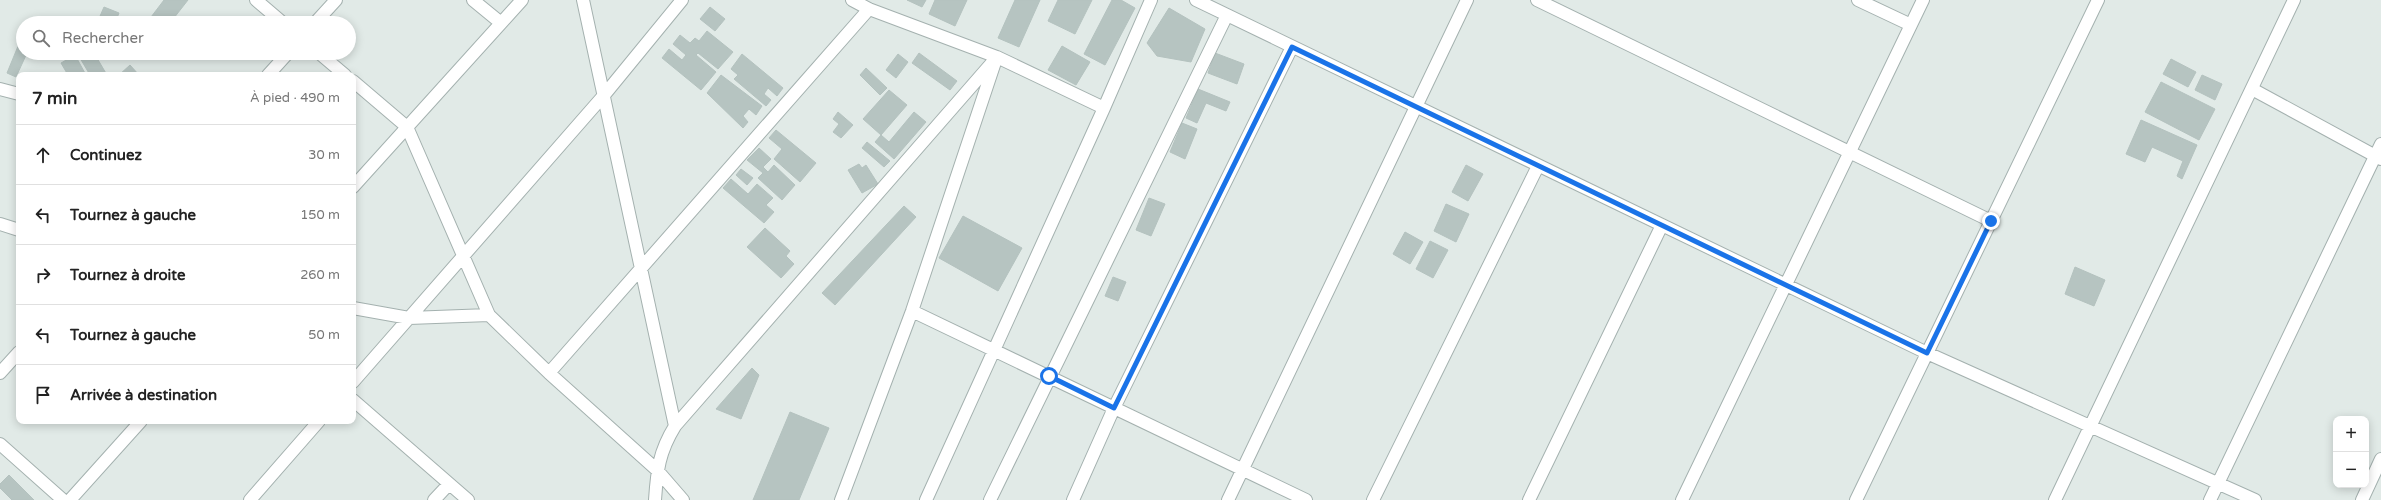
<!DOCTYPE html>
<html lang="fr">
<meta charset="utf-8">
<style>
:root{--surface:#fff;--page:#f2f2f2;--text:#222;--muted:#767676;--line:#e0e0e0}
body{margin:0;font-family:"Varela Round",sans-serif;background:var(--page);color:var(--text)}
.controls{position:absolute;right:12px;bottom:12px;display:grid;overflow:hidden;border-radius:8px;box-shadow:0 2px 10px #0003}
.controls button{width:36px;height:36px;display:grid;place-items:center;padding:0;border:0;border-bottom:1px solid var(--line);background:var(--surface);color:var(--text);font:20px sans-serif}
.stop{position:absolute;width:12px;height:12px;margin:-9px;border:3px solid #1a73e8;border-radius:50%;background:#fff}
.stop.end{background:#1a73e8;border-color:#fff;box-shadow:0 1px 4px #0008}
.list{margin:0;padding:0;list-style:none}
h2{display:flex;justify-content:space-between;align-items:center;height:52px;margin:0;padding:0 16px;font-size:17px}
h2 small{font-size:13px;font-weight:400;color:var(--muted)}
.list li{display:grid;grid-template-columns:26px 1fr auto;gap:12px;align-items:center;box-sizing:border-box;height:60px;padding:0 16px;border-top:1px solid var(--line)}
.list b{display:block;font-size:15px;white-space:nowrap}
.list em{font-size:13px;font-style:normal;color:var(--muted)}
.icon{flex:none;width:22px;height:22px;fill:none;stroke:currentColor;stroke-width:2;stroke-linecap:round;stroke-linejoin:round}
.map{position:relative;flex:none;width:2381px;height:500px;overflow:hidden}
.search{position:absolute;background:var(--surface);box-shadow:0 2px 10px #0003;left:16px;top:16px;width:340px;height:44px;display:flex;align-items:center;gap:10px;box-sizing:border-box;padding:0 14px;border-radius:22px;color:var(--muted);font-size:15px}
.panel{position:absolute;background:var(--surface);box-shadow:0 2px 10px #0003;left:16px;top:72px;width:340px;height:352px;border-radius:8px}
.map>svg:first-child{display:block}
</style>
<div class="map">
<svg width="2381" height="500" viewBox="0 0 2381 500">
<rect width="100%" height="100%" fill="#e1eae7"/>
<path fill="#b6c4c1" stroke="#b4c2bf" d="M164 0H188L170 23H150L148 21Z
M907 0H926L922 7Z
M935 0H967L955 26 929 14Z
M1015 0H1040L1019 47 998 38Z
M1058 0H1092L1075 34 1048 21Z
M1112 0H1121L1135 8 1105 65 1084 54Z
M104 7 119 13 115 23H97Z
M710 7 725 19 715 31 700 19Z
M1169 8 1205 29 1191 62 1157 56 1147 43Z
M707 31 733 52 718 69 698 53 696 55 716 72 701 90 662 58 669 49 682 60 686 55 673 44 680 35 690 43 695 38 699 41Z
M23 34V53H27L16 77 7 73Z
M1062 46 1090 62 1076 85 1048 70Z
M37 53H58L56 59Z
M90 53H94L107 75H90L80 58Z
M919 53 957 81 950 90 912 63Z
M1215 53 1244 64 1237 84 1208 73Z
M742 54 783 88 777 96 768 88 764 94 771 100 766 106 734 79 738 75 731 69Z
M898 54 908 62 896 78 886 70Z
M75 55 86 75H68L61 63Z
M2171 59 2196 72 2188 87 2163 74Z
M130 65 139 75H119Z
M866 68 887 88 880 95 860 75Z
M721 75 762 106 756 115 749 109 743 116 748 122 743 128 707 93Z
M2202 75 2222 84 2215 100 2195 90Z
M2161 82 2215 109 2199 140 2145 112Z
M1198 89 1230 102 1226 111 1206 103 1197 123 1186 118Z
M889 90 907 105 881 135 863 119Z
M838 112 853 125 841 138 833 132 839 124 833 119Z
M914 112 926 122 894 159 875 142 881 135 889 142Z
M2141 120 2197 145 2182 179 2177 176 2183 161 2152 147 2145 162 2126 154Z
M1182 123 1197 129 1185 159 1170 152Z
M776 130 816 163 800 182 774 159 782 149 769 138Z
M867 142 890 161 884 167 862 148Z
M759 148 771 159 763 167 768 172 774 165 795 185 782 200 758 178 763 173 747 160Z
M859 164 862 168 866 165 878 184 862 193 848 170Z
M1466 165 1483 174 1468 201 1452 192Z
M741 169 753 178 747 185 736 175Z
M731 179 748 194 757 184 773 198 766 205 774 212 764 223 723 188Z
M1149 198 1165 204 1151 236 1136 230Z
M1446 204 1469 214 1456 242 1434 231Z
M904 206 916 217 835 305 822 293Z
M963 216 1022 248 998 291 939 258Z
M765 228 790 251 786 256 794 264 781 278 747 247Z
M1405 232 1423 242 1410 264 1393 254Z
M1430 241 1448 250 1433 278 1416 269Z
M2075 267 2105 280 2094 306 2065 294Z
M1113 277 1126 282 1118 301 1105 296Z
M752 368 759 375 741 419 716 409Z
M790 412 829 428 799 500H753Z
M9 475 34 500H12L0 488V484Z"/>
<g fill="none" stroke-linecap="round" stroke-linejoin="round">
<defs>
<path id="minor" d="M256 0 283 23
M473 0 501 23
M583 0 675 426
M852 0 869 9 997 57 1104 108
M1196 0 1927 353 2255 500
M1537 0 1991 221
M1858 0 1911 25
M315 23 336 0
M319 53 345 75
M268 75 288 53
M353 81 407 127 489 315 549 373 657 470 683 500
M0 89 19 94
M2252 89 2381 159
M353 187 522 0
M0 224 19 230
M353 308 409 318 489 315
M912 311 1306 500
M0 373 19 352
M549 373 869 9
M353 382 605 94 682 0
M353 400 468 500
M0 444 63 500
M70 500 141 421
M250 500 319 421
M434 500 449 484
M655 500C657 470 659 452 675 426L997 57
M841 500 912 311 995 62
M926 500 1104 108 1151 0
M990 500 1227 15
M1073 500 1114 408 1292 47
M1228 500 1467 0
M1373 500 1538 166
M1529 500 1662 225
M1682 500 1923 0
M1856 500 2098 0
M2055 500 2294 0
M2210 500 2381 144
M2362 500 2381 459"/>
</defs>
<use href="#minor" stroke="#a4b1af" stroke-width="14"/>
<use href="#minor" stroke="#fff" stroke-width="12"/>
</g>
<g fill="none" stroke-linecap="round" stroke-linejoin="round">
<path stroke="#1a73e8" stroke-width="5" d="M1049 376 1114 408 1292 47 1927 353 1991 221"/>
</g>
</svg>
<div class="controls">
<button>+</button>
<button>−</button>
</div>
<div class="stop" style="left:1049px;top:376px"></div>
<div class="stop end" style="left:1991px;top:221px"></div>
<div class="search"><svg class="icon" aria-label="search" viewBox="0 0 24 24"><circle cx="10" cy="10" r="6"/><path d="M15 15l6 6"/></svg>Rechercher</div>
<section class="panel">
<h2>7 min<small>À pied · 490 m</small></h2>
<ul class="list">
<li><svg class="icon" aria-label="ahead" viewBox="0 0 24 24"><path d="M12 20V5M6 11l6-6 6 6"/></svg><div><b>Continuez</b></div><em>30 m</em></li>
<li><svg class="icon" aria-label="left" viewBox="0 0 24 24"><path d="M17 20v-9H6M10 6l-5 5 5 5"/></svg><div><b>Tournez à gauche</b></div><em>150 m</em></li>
<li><svg class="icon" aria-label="right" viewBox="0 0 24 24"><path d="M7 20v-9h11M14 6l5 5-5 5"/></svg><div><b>Tournez à droite</b></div><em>260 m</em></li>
<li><svg class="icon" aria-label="left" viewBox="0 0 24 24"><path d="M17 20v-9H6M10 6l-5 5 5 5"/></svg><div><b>Tournez à gauche</b></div><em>50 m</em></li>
<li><svg class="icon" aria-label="arrive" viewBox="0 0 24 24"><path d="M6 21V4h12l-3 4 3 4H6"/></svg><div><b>Arrivée à destination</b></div></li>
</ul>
</section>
</div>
